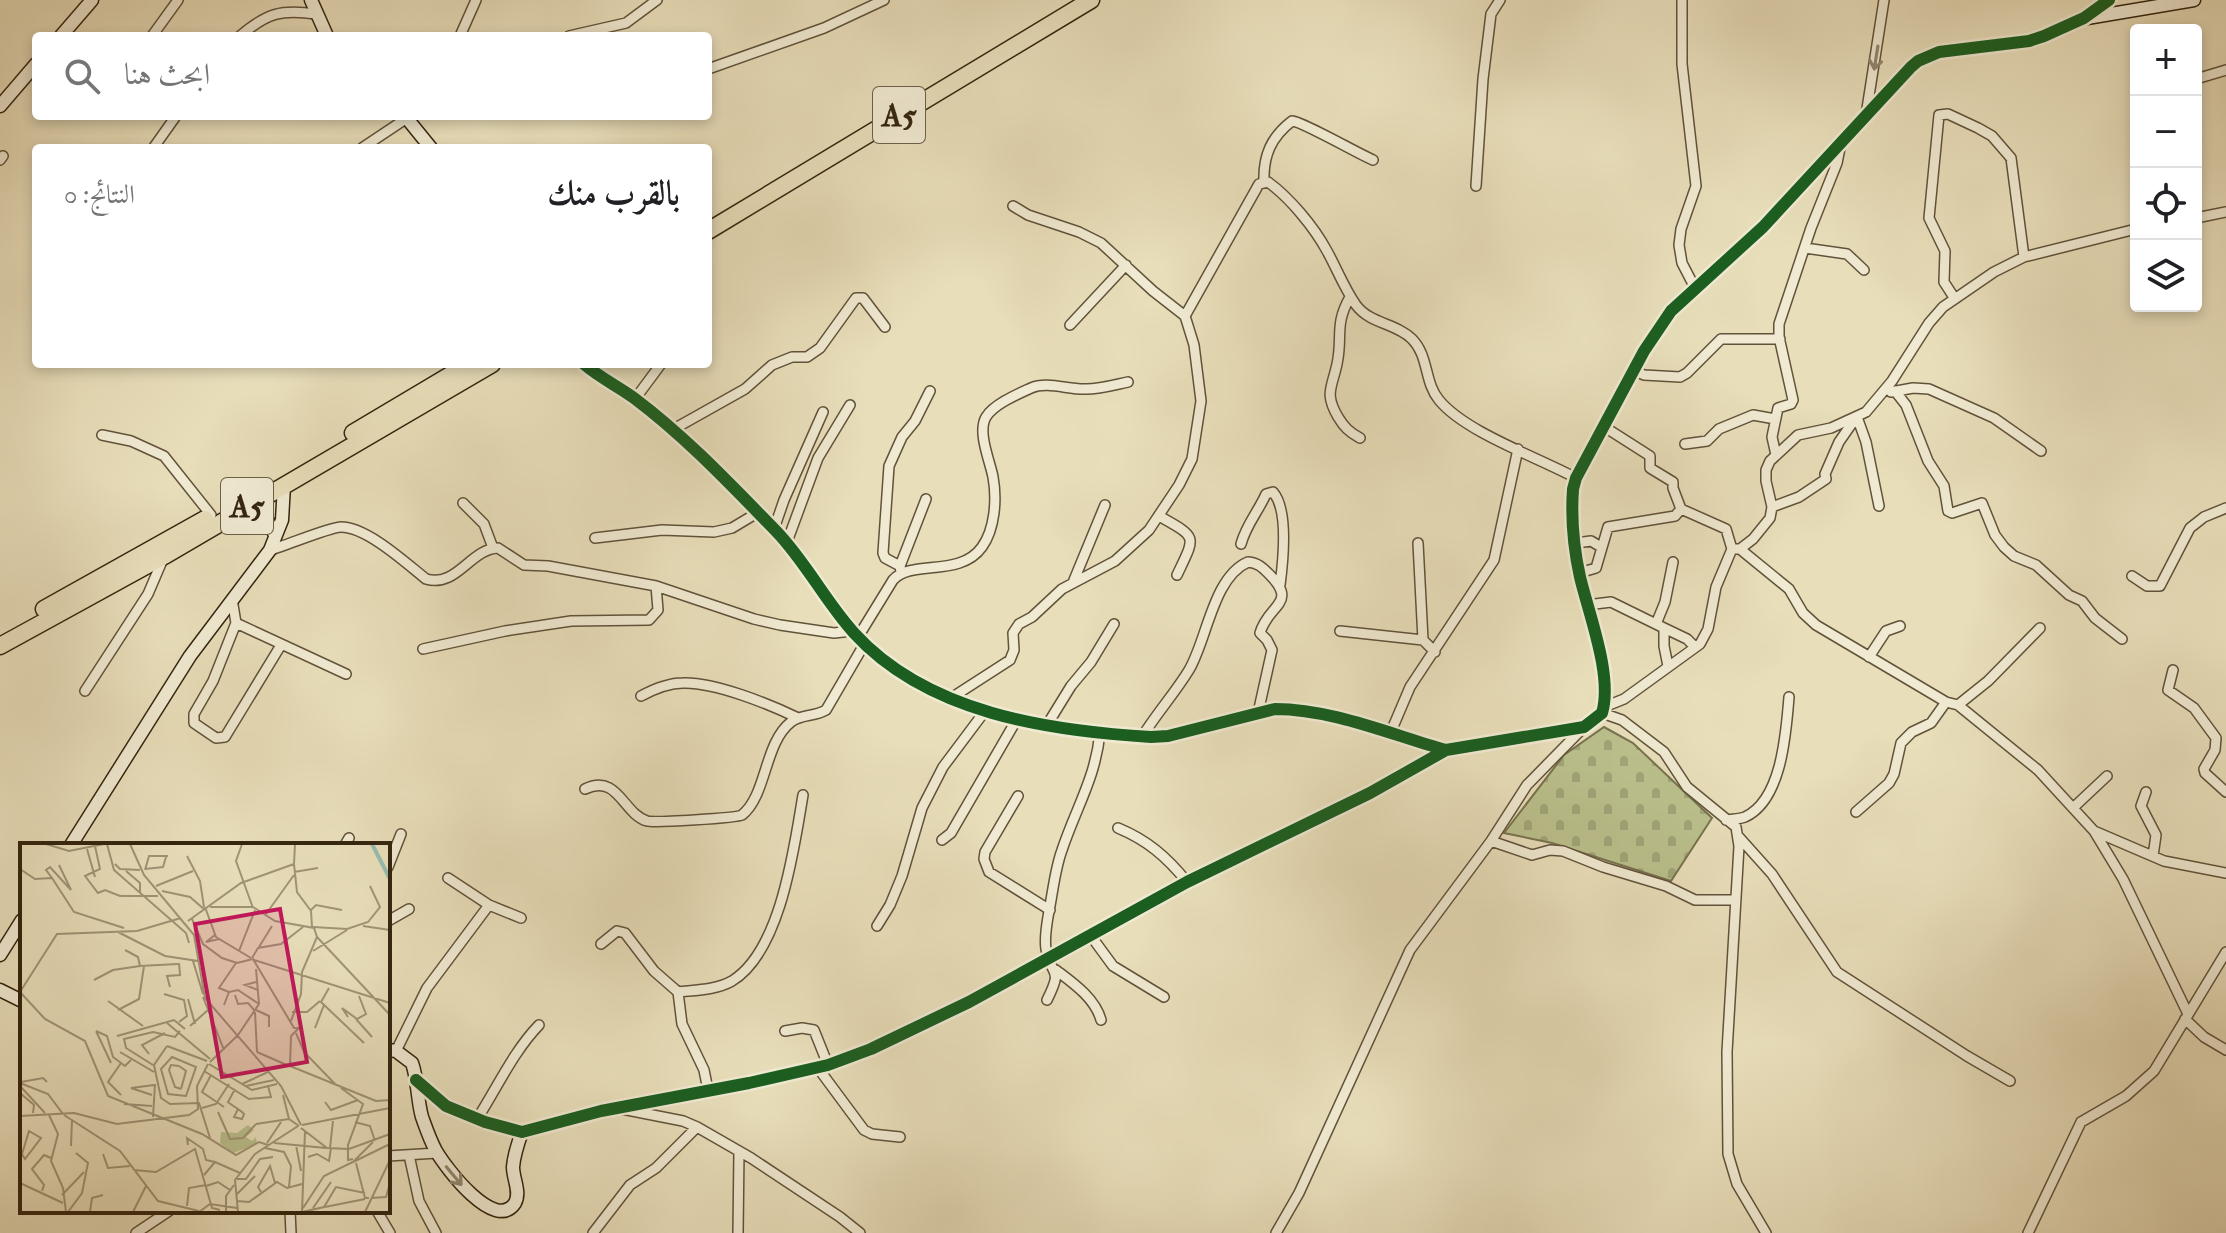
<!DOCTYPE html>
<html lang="ar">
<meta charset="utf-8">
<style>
:root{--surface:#fff;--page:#f2f2f2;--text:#202124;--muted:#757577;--line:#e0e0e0}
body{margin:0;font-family:"IM FELL Double Pica",Amiri,serif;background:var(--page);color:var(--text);direction:rtl}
.controls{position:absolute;right:24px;top:24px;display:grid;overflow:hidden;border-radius:8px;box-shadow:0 4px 12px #0003}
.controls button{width:72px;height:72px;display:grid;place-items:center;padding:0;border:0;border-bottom:2px solid var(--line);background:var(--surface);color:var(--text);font:40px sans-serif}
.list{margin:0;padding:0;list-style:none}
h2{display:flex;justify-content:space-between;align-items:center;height:104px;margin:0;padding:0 32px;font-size:34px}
h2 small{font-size:26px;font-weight:400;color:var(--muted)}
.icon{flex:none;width:44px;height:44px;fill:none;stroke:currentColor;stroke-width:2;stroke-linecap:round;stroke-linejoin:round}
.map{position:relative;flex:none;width:2226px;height:1233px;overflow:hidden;direction:ltr}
.search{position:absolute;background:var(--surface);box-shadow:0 4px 12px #0003;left:32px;top:32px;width:680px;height:88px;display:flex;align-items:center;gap:20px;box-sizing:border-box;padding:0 28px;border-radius:8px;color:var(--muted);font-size:30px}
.panel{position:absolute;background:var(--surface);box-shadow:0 4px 12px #0003;left:32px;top:144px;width:680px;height:224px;border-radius:8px;direction:rtl}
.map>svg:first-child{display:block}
</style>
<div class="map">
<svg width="2226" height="1233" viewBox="0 0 2226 1233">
<defs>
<pattern id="cemetery-stones" width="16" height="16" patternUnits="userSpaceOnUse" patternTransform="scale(2)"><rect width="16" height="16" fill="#bac08c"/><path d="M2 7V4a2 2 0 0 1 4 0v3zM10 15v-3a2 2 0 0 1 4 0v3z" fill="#a0a578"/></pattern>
</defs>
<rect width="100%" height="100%" fill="#e8deba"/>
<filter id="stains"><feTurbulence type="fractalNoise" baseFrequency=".0025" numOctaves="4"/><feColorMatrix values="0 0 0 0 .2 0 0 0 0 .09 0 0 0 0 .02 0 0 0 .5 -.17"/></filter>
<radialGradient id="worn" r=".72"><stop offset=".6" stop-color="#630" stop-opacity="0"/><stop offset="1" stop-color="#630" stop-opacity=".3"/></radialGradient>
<path fill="url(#cemetery-stones)" stroke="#77724e" stroke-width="2" d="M1604 727 1633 743 1712 818 1671 881 1552 843 1504 833 1564 755Z"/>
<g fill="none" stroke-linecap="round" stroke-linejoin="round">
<defs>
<path id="street" d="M1682 0V64L1696 186 1681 229 1679 245 1682 263 1695 288
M152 36 178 0
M240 36C267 13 281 9 316 14
M460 36 476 0
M569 36 626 23 657 0
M708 69 824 28 884 0
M2196 79 2226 70
M1866 115 1884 0
M154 147 176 116
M362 148 407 118
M0 160 3 156
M1264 182C1263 156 1271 137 1292 121 1301 121 1359 154 1373 160
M1476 186 1483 79 1491 14 1500 0
M2196 218 2226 212
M1805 248 1847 254 1864 270
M1350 297C1334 325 1343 336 1337 364 1332 388 1324 393 1338 417 1344 427 1349 432 1360 438
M1955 299 1944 282 1945 251 1929 218 1939 115 1948 114 1978 128 1992 136 2011 158 2024 257
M1185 316 1259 184 1268 182C1290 198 1314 227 1327 251 1337 269 1344 288 1356 305 1370 324 1396 323 1412 339 1429 356 1424 382 1439 400 1465 432 1537 457 1576 478
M1070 325 1126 265
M1633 370 1644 375 1680 377 1687 373 1721 339H1780
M1895 391 1906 405 1928 461 1944 486 1948 511 1952 513 1982 503 1995 535 2004 547 2014 556 2036 565 2069 595 2082 601 2095 618 2122 639
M1891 392 1913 388 1929 389 1994 418 2041 451
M635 399 661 364
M1857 417 1866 442 1879 506
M1603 426 1650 456V468L1673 482V488L1681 509 1726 529 1732 549
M672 430 745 389 772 365 792 357H807L820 348 856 298H863L885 327
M102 435 131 441 164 456 211 515
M1685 444 1707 441 1719 429 1753 415 1775 419
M1776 455 1772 437 1778 408 1791 404 1793 400 1779 337V324L1811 228 1837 163 1841 143
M463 503 484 524 493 548
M1772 507 1799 497 1826 479 1825 474 1839 442 1855 419
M1159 516C1198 538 1196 535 1177 575
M774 529 784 500 823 412
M595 538 662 530 714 532 732 528 757 513
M787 542 818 458 850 405
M1418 543 1423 640
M1576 543 1591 541 1601 547
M1241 544C1246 525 1258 512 1266 494L1273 492C1289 510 1283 562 1280 585
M1740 549 1789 589 1803 613 1816 625 1946 702 1958 705 2038 770 2094 831 2164 861 2226 873
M270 550C285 546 330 527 341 527 367 527 406 563 426 579 457 588 470 549 498 548L524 565 548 566 656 586 754 619 780 625 834 633 852 631
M900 566 926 499
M901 572 900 566 885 558 883 553 889 466 902 437 915 421 930 391
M1579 573 1596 568 1608 527 1675 516 1681 509
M2132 576 2147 586H2160L2190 528 2204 517 2226 508
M1074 580 1105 505
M232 599 236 623 213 681 194 714V723L216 738 225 737 281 645
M1587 605 1611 602 1664 628V646L1668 666
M236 623 346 674
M1656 624 1665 602 1673 562
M1664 628 1687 639 1695 647
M1340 631 1423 640 1435 652
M858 637 893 580C911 559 960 578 982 547 995 529 997 499 993 477 990 461 977 432 986 417 994 404 1018 394 1031 388 1047 381 1069 390 1086 389 1100 389 1114 385 1128 382
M423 649 505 631 571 621 649 620 658 610 656 586
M1869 657 1886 631 1900 626
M2173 670 2168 690 2194 708 2216 738 2215 750 2204 769 2205 773 2226 792
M85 691 148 594 163 559
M641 696C654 689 668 683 683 683 715 682 769 704 798 718
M948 700 1010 660 1014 650 1013 633 1019 624 1032 617 1062 589 1115 561 1149 530 1179 485 1192 459 1201 401 1194 345 1185 316 1153 291 1101 243 1079 232 1028 215 1013 206
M1958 705 1988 681 2040 628
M1604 707 1624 699 1700 644 1708 629 1716 587 1732 549H1740L1753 539 1770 518 1772 507 1766 481V470L1770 461 1798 435 1831 428 1866 412 1892 381 1929 323 1943 307 1994 272 2024 257 2136 229
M1602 713 1622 720 1664 752 1687 787 1736 827 1739 846 1727 1052 1728 1154 1737 1184 1766 1233
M1047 725 1071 686 1091 662 1114 624
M1390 734 1410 687 1494 560 1518 449
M1142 737C1156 714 1175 693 1189 670 1207 640 1213 577 1248 562 1258 563 1262 567 1269 574 1299 604 1268 604 1260 633L1267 640 1272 650 1258 713
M585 789C618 773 623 814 647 821 654 823 736 818 742 815 767 795 764 743 791 722 801 714 815 717 826 710L865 643
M2146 792 2141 806 2156 835 2153 856
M1018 796 985 852 984 859 989 872 1050 910
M2074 807 2107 776
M1856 812 1889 783 1894 774 1901 743 1912 732 1931 723 1946 702
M1726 820C1732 819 1740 819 1745 817 1782 800 1786 733 1789 697
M1118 828C1147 840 1167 857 1187 882
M2094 831 2123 879 2188 1014
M1738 836 1772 874 1837 972 1967 1056 2010 1081
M942 840 951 833 1017 719
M1491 841 1532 855 1550 850 1563 851 1603 867 1666 886 1695 900H1736
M345 845 349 838
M388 867 401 834
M448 878 489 905
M388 921 409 909
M877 926 890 905 902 876 922 808 943 767 985 711
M1091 936 1113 966 1164 997
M601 944 617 931 625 933 654 971 678 992C696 990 716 990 732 981 781 951 794 848 803 795
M1056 970C1073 983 1095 998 1101 1020
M678 992 682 1024 704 1070 708 1090
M1047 1000C1064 966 1051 978 1046 949 1044 937 1047 923 1049 911 1053 891 1055 869 1062 850 1076 808 1096 777 1100 732
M2185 1019 2204 1037 2226 1050
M785 1031 802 1028 814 1030 828 1065
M396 1051 427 988 489 905 521 918
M818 1068 864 1130 872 1134 900 1137
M622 1109 683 1121 697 1127 751 1158 840 1217 860 1233
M477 1119C497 1088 513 1052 539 1025
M409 1155 419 1201 436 1233
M388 1156 437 1153
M290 1211 291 1233
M377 1211 390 1233
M136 1233 169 1211
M593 1233 630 1185 656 1168 697 1127
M738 1233 739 1151
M1276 1233 1299 1193 1410 950 1491 841 1527 785 1584 727
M2028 1233 2081 1122 2126 1096 2154 1071 2226 952"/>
<path id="secondary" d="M311 0 327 36
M2087 18 2194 0
M61 36 92 0
M0 106 36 64
M405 116 431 148
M584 364C600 378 618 386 634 398 686 437 731 485 776 531 806 562 825 601 854 633 927 713 1048 731 1151 737L1168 736 1275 709C1332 709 1392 735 1446 750
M250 504 264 514 275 535
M71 845 190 656 270 550 282 520 284 485
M0 955 22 920
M0 990 22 1001
M388 1050 396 1051 412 1063C418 1080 417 1099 422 1117 426 1128 430 1140 436 1151 446 1168 495 1233 515 1203 521 1192 513 1179 513 1167 514 1155 518 1143 522 1132
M416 1080 446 1106 485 1122 522 1132 601 1111 749 1083 828 1065 871 1049 969 1002 1187 882 1370 793 1446 750 1584 727 1602 713C1613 676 1589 615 1580 577 1574 550 1571 517 1573 489L1576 478 1644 351 1671 311 1763 227 1911 67 1918 61 1939 52 2029 41 2044 36 2084 18 2109 0"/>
<path id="highway" d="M708 231 1091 0
M353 433 469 364
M44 609 205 519
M0 646 164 556 492 364"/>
</defs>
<use href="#street" stroke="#61523a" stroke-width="12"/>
<use href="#secondary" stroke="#34240f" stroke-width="15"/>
<use href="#highway" stroke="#34240f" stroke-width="19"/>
<use href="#street" stroke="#f0ead2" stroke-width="9"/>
<use href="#secondary" stroke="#f0ead2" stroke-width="12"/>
<use href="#highway" stroke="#e8deba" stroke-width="16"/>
<defs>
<path id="cycleway" d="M584 364C600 378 618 386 634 398 686 437 731 485 776 531 806 562 825 601 854 633 927 713 1048 731 1151 737L1168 736 1275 709C1332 709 1392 735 1446 750
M416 1080 446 1106 485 1122 522 1132 601 1111 749 1083 828 1065 871 1049 969 1002 1187 882 1370 793 1446 750 1584 727 1602 713C1613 676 1589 615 1580 577 1574 550 1571 517 1573 489L1576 478 1644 351 1671 311 1763 227 1911 67 1918 61 1939 52 2029 41 2044 36 2084 18 2109 0"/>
</defs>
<use href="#cycleway" stroke="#f0ead2" stroke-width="17"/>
<use href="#cycleway" stroke="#1b5e20" stroke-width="12"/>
</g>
<defs><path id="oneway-shaft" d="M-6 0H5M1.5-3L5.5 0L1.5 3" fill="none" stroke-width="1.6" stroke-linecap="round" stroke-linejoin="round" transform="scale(2)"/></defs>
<g stroke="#928770">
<use href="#oneway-shaft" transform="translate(1876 58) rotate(99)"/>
<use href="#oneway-shaft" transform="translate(454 1176) rotate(50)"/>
</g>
<g text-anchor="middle" stroke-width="8" stroke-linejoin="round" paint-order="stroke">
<g fill="#f0ead2" stroke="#6c5f4a" stroke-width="2">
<rect x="873" y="87" width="52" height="56" rx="6"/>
<rect x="221" y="478" width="52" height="56" rx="6"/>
</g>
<g font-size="32" font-weight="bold" fill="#34240f">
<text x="899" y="126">A5</text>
<text x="247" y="517">A5</text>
</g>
</g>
<g transform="translate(20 843)">
<rect width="370" height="370" fill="#e8deba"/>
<path d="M228 282 234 287 226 294 232 298 236 294 237 301 213 310 200 300 201 289 217 290Z" fill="#bac08c"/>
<path fill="none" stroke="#97bcaf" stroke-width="4" d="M352 1 370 36"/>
<path fill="none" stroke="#a09476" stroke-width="2" d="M26 1 49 8 84 1M87 1 94 27 166 90 169 100M110 1 124 32 174 92 185 155 261 243 281 282M222 1 216 18 233 65M75 3 80 26 65 33 78 50 85 47 100 53H138M67 6 75 34M167 13 180 38 184 64M95 21 100 26 120 27M274 21 277 49 291 68 292 84M0 26 15 36 32 35 54 69 104 85M125 26 143 24 146 14M125 27 129 13H148M106 28 120 40V49M274 29 298 25M32 35 26 27 30 24 51 47 39 22M136 43 173 28M142 48 170 54 185 67M185 64 196 94 231 115M190 64H233L255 78 294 85 297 94 282 129 281 151 271 178M291 67 296 62 322 67M246 71 274 32M172 76 183 101 202 115 217 120 233 116 274 185H279L271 193M168 78 221 40 274 21 275 1M343 83 370 87M293 84 327 86 348 79 360 64 350 43M98 89 145 113 178 118M195 92 186 99 199 96M297 94 370 172M239 104 252 83M105 107 118 114 120 123 158 121M219 108 235 67M293 108 327 87M232 115 238 105 261 101 283 84M234 117 370 160M173 118 183 151M74 137 93 127 120 123M236 139 225 142 238 147M150 144 147 133 160 132 159 120M309 145 301 159 344 200M0 149 25 176 65 198 88 253 182 291 216 312 239 299 248 302M0 149 37 91 117 88 161 75M209 149 199 145 216 120M144 151 164 157 167 173 159 179M215 152 218 161 228 160 235 168M183 154 204 207M168 156 175 181M88 158 123 183M204 162 209 149 218 147 239 161M98 167 119 156 124 123M236 167 249 173V184M235 169 237 209M272 169H287L300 158M328 174 322 165 337 176 346 171 339 153M336 176 352 194M147 180 190 216M170 183 188 167M295 185 304 162M76 188 87 193 93 214 105 223 111 217M76 188 91 220M276 190 284 209 316 242M218 192 239 161 236 126M97 193 154 177 165 186M147 203 134 222 141 255 150 261 179 260 190 295M147 203 187 218M100 209 134 229M237 209 269 223M129 211 122 202 145 190M152 214 176 224 166 253 148 251 141 226ZM190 219 217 193M101 220 88 239 101 252M189 221 232 247 257 241M133 222 106 205 104 196 133 189 155 194 160 188M159 223 151 222 149 227 155 244 161 246M159 223 166 228 161 246M270 223 356 258 370 257 369 264M270 223 271 193M184 228 229 256 251 254 248 243M191 232 182 249 204 264M1 239 23 235 27 239M0 240 28 251 43 271M222 241 248 229M0 243 25 270M226 243 254 237M321 245 343 261 328 302V317L333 316M215 246 208 259 209 260 218 266 222 269 224 271 222 276 214 274 218 266M0 250 14 262 13 270M132 252 111 245 134 242M263 252 269 276 279 283M305 259 311 267 338 257M104 261 132 263M182 265 196 261 209 241M198 269 210 296 223 295 236 281M29 272 38 291 31 318 43 345 46 369M44 272 100 308 138 358 179 368M0 273 54 270 97 281 169 272 178 266 177 243 188 221M133 274 135 241M335 279 350 283 355 298M236 281 269 276M282 282 370 265M281 285 307 305 329 306 370 291M9 288 21 295 5 316 2 311ZM247 300 261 279M254 300 306 305M168 302 167 295 183 306 186 317 195 319M276 302 281 328M51 303 52 277M245 305 264 309 271 323 269 344M310 305 313 278M83 311 88 325 110 323M288 314 297 311 309 318 311 305M331 320 370 301M336 320 345 355H349M114 327 136 329 175 306 192 365 200 367M184 332 195 319 220 330M217 336H226L240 316 253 314M0 340 43 360M186 343 198 339 210 347M22 348 24 342 12 326 24 312 31 315M241 349 238 344 250 323 255 340M217 351 235 333M42 352 64 329M351 355 366 354 370 340M217 358 229 359 257 339 267 345 282 341M167 363 169 345 186 342M305 364 345 356M283 365 304 333 333 319 353 299M293 365 311 339M48 369 62 350 68 320 56 310M70 369 72 355 83 352M113 369 126 343M179 369 190 361 217 365M206 369V353L214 342M218 369 215 337 235 311 278 283M282 369 304 364 316 344 345 350M282 369 285 288M345 369 370 317"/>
<path fill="#c2185b" fill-opacity="0.15" stroke="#c2185b" stroke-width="4" d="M260 66 287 219 202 234 175 81Z"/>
<rect width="370" height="370" fill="none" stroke="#34240f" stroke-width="4"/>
</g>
<rect width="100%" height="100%" filter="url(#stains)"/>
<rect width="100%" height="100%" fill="url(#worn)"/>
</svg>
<div class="controls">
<button>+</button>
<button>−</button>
<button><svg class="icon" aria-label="locate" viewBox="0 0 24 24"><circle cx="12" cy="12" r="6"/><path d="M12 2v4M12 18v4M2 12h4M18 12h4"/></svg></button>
<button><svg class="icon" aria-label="layers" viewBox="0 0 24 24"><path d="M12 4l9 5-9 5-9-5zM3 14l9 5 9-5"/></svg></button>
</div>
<div class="search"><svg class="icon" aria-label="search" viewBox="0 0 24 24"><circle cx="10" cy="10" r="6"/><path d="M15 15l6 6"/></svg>ابحث هنا</div>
<section class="panel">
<h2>بالقرب منك<small>النتائج: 0</small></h2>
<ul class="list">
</ul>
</section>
</div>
